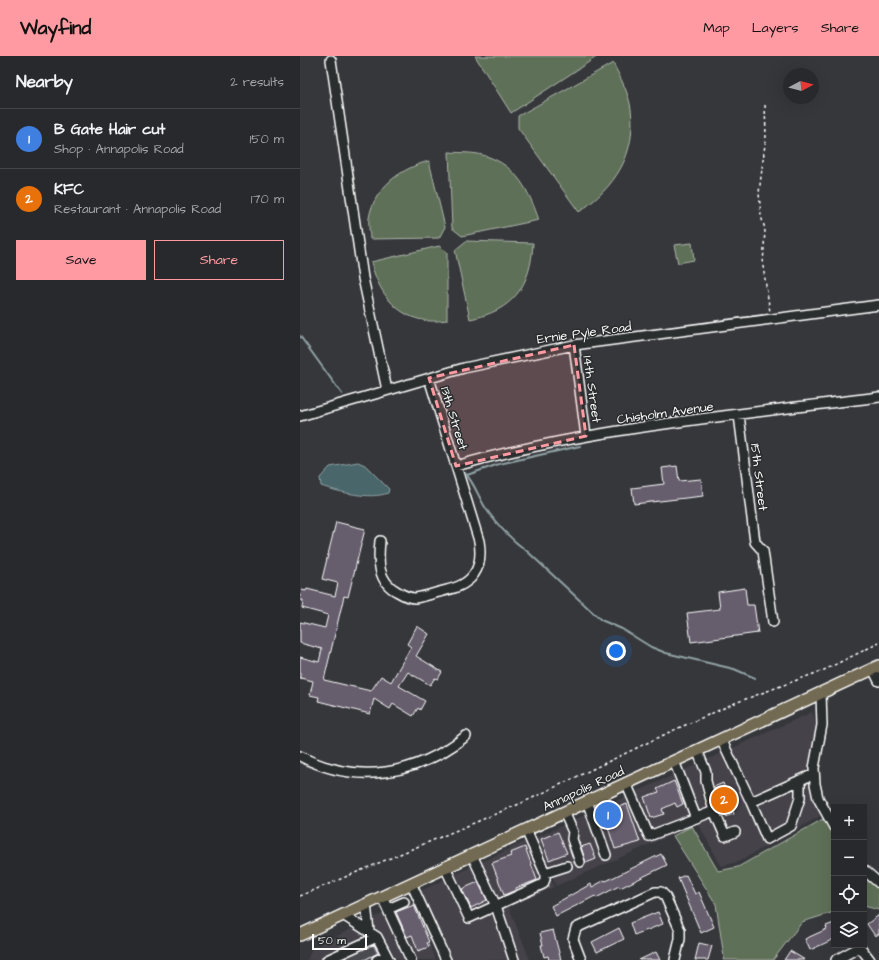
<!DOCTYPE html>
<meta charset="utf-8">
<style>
:root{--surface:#28292c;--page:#303134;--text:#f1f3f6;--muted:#a5a6a9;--line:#444548;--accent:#ff9aa2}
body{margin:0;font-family:"Architects Daughter",sans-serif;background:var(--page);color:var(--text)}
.controls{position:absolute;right:12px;bottom:12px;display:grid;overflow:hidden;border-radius:0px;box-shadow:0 4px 16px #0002}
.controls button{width:36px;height:36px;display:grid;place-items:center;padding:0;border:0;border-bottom:1px solid var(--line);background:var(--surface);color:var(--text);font:20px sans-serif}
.compass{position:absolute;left:483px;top:12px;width:36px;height:36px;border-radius:50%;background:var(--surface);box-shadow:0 4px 16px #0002;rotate:83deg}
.scale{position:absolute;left:12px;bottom:10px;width:55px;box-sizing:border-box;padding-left:4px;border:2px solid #fff;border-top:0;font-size:11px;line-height:14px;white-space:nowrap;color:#fff;-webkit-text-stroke:3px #2a2d2e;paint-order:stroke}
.you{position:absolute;left:316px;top:595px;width:14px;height:14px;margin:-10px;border:3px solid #fff;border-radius:50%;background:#1a73e8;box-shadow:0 0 0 6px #1a73e833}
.badge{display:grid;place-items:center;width:26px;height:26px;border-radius:50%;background:var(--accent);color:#fff;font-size:13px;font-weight:700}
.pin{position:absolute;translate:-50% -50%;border:2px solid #fff;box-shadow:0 1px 4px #0006}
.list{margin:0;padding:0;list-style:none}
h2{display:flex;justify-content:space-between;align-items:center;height:52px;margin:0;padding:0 16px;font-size:17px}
h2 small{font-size:13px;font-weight:400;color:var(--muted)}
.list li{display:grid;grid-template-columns:26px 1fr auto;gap:12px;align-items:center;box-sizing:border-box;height:60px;padding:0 16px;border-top:1px solid var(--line)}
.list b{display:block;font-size:15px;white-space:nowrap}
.list p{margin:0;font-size:13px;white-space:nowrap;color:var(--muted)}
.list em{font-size:13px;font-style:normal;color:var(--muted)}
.actions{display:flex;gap:8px;padding:12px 16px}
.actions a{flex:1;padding:9px 0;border:1px solid var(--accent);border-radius:0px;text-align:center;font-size:14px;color:var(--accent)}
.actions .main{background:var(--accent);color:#111}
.icon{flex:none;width:22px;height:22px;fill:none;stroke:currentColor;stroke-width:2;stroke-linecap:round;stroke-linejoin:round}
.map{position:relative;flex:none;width:579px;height:904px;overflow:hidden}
header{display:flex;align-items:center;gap:24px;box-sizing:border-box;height:56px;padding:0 20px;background:var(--accent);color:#111}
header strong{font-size:19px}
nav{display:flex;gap:22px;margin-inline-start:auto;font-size:14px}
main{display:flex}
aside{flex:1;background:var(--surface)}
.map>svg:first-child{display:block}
</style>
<header>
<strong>Wayfind</strong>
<nav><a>Map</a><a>Layers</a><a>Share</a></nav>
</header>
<main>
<aside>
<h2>Nearby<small>2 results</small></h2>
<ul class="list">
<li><span class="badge" style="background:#3f7fe0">1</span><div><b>B Gate Hair cut</b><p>Shop · Annapolis Road</p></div><em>150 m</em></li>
<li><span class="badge" style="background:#e8710a">2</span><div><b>KFC</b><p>Restaurant · Annapolis Road</p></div><em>170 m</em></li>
</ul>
<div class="actions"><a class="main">Save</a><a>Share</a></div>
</aside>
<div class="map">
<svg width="579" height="904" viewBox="0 0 579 904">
<rect width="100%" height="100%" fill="#36373b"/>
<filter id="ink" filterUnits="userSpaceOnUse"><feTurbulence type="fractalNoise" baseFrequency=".025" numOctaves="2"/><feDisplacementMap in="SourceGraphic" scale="8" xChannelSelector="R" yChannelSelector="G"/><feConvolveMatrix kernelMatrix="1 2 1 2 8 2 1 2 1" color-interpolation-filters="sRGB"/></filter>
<g filter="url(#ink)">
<path fill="#44424a" d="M512 656 518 673 514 743 520 760 438 806 421 810 398 767 256 830 237 781Z
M234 781 254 831 209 851 230 904H139L112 839Z
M111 844 136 904H98L97 902 93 904H7L12 892Z"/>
<path fill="#5e6f58" stroke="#aeb7ac" d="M175 0H298L211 57Z
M313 7C320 21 329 37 331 53 337 98 315 131 279 156L218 72V60Z
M149 96C161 97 175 96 186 100 217 110 229 135 239 164L162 180 152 172Z
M129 105 145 171 139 182 70 183C70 177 68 169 69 162 74 131 102 112 129 105Z
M166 185 233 187C231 230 213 255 170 263L155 194Z
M392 187 394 204 378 207 374 189Z
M139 190 147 196V264C106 271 80 244 71 206Z
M523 763 534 778V856L502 866 473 904H423L424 901 416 848 373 780 392 770 418 815 438 811Z
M564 819 579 827V854L564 850Z"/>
<path fill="#48666b" stroke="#91a3a6" d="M58 406 65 409 89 433 88 437C70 444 39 436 21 430L20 422 30 411Z"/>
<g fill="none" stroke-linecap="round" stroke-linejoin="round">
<path stroke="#91a3a6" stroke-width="2" d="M0 280 42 338
M165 417C176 429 179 444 189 457 200 472 213 485 228 496L301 564 322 573 351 591 366 597 434 613 455 622
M167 419 199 408 280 390"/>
</g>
<path fill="#665d6d" stroke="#fff" d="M377 410 379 425 401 423 403 440 334 448 332 432 364 428 362 412Z
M36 466 65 473 48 541 44 540 24 624 71 635 81 620 91 626 111 591 107 588 117 570 129 578 116 600 142 616 138 623 135 622 130 629 108 616 99 630 125 645 120 654 118 652 113 660 93 648 90 653 74 643 70 658 18 645 19 641 10 639 13 625 0 622V601L19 606 22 593 0 587V566L25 572 28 559 2 552 3 544H0L2 534 6 535 7 533 35 540 38 527 22 523Z
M445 532 447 549H454L458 577 391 586 387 557 420 553 418 536Z
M374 725 383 748 377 751 375 747 362 753 364 758 351 762 344 741 359 736 357 733Z
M423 727 434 758 425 761 414 731Z
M327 748 340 786 315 793 303 756Z
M258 776 267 797 249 804 241 783Z
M290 788 296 803 286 807 281 791Z
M225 791 237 824 216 832V834L204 839 192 807 211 800 210 797Z
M361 798 367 809 320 832 319 830 296 842 295 840 256 860 251 850 291 828 292 831 305 824 306 825Z
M386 819 395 838 399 836 414 871 401 877 378 822Z
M178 826 187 844 171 852 162 833Z
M114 849 129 886 127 887 129 891 118 895 112 879 107 881 96 856Z
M358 856 363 868 334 879 330 867Z
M579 859V878L575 880 567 868Z
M534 867V883L510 894 505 883 527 873 526 870Z
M319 872 324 883 297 896 292 886Z
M253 874 261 904H249L248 900 244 901 241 889H243L240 877Z
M399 887 412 890 408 904H395Z
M74 889 78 897 64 904H41Z
M490 895 505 904H484Z
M356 896 360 904H339Z"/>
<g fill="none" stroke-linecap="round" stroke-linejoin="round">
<path stroke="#4a4b4f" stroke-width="9" stroke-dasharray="9 4.5" stroke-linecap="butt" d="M68 891 72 900
M60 895 64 904
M52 898 55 904
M45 902 46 904"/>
<defs>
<path id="minor" d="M31 4 63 222 87 334
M274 289 286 380
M439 359 455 486 463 495 473 566
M0 360 164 312 274 289 579 249
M156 410C292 371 439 359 579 341
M80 485C78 504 77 526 98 536 103 539 109 542 115 542 123 541 132 538 139 536 152 533 166 530 174 518 181 508 181 497 179 485L129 322
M573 613 579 625
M521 637 522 669 514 712 515 728 518 742 534 771
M421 683 451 746 514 718
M0 700C57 730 117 719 166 680
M374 705 396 762 414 755 406 725V716L397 694
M326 727 349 780 396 762
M287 745 306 799
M451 746 467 783 491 770 500 742V724
M414 755 425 780 435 776
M264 756 273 776 272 783 280 806
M226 774 245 817 267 810
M172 799 196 850 214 904
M145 811 169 862 243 828 245 823V817
M564 814 579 827
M111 827 146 904
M82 841 111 904
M66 848 69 875
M88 853 104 846
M43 859 77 881 89 904
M27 904 77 881
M77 904 86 900
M281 904 273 883 276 872 355 836H361L365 840 380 874V883L375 904
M536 904 560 891 570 904"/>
<path id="major" d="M0 879 579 610"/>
</defs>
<use href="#minor" stroke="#fff" stroke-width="12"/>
<use href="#major" stroke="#fff" stroke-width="14"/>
<path stroke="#fff" stroke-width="1.5" stroke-dasharray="3 3" stroke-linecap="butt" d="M465 49 466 80 459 137 461 160 465 173 463 210 470 256
M0 840 224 746 372 675 435 647 524 614 579 587"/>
<use href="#minor" stroke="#2a2d2e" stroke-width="9"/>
<use href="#major" stroke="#736b52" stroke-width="11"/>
</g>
</g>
<path fill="#ff9aa2" fill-opacity="0.2" stroke="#ff9aa2" stroke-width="3" stroke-dasharray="8 5" stroke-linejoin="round" d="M274 289 286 380 156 410 129 322Z"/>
<g text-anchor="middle" stroke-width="3" stroke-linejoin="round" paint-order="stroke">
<g font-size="13" fill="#fff" stroke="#2a2d2e">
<text transform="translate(284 276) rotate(-8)" y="5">Ernie Pyle Road</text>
<text transform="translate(293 333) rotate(82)" y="5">14th Street</text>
<text transform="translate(365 356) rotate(-8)" y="5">Chisholm Avenue</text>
<text transform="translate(155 362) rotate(73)" y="5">13th Street</text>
<text transform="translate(460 421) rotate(83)" y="5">15th Street</text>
<text transform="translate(283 732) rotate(-25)" y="5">Annapolis Road</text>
</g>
</g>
</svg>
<div class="controls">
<button>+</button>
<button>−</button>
<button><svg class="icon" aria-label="locate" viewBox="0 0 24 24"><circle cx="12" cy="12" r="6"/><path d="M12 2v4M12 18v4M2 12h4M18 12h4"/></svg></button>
<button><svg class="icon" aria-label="layers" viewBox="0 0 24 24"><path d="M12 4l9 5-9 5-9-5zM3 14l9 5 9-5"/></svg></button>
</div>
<svg class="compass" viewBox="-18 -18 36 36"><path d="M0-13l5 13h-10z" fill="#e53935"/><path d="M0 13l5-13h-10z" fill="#a5a6a9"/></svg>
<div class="scale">50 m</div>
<div class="you"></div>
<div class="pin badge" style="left:308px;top:759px;background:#3f7fe0">1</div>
<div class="pin badge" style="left:424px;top:744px;background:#e8710a">2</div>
</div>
</main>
